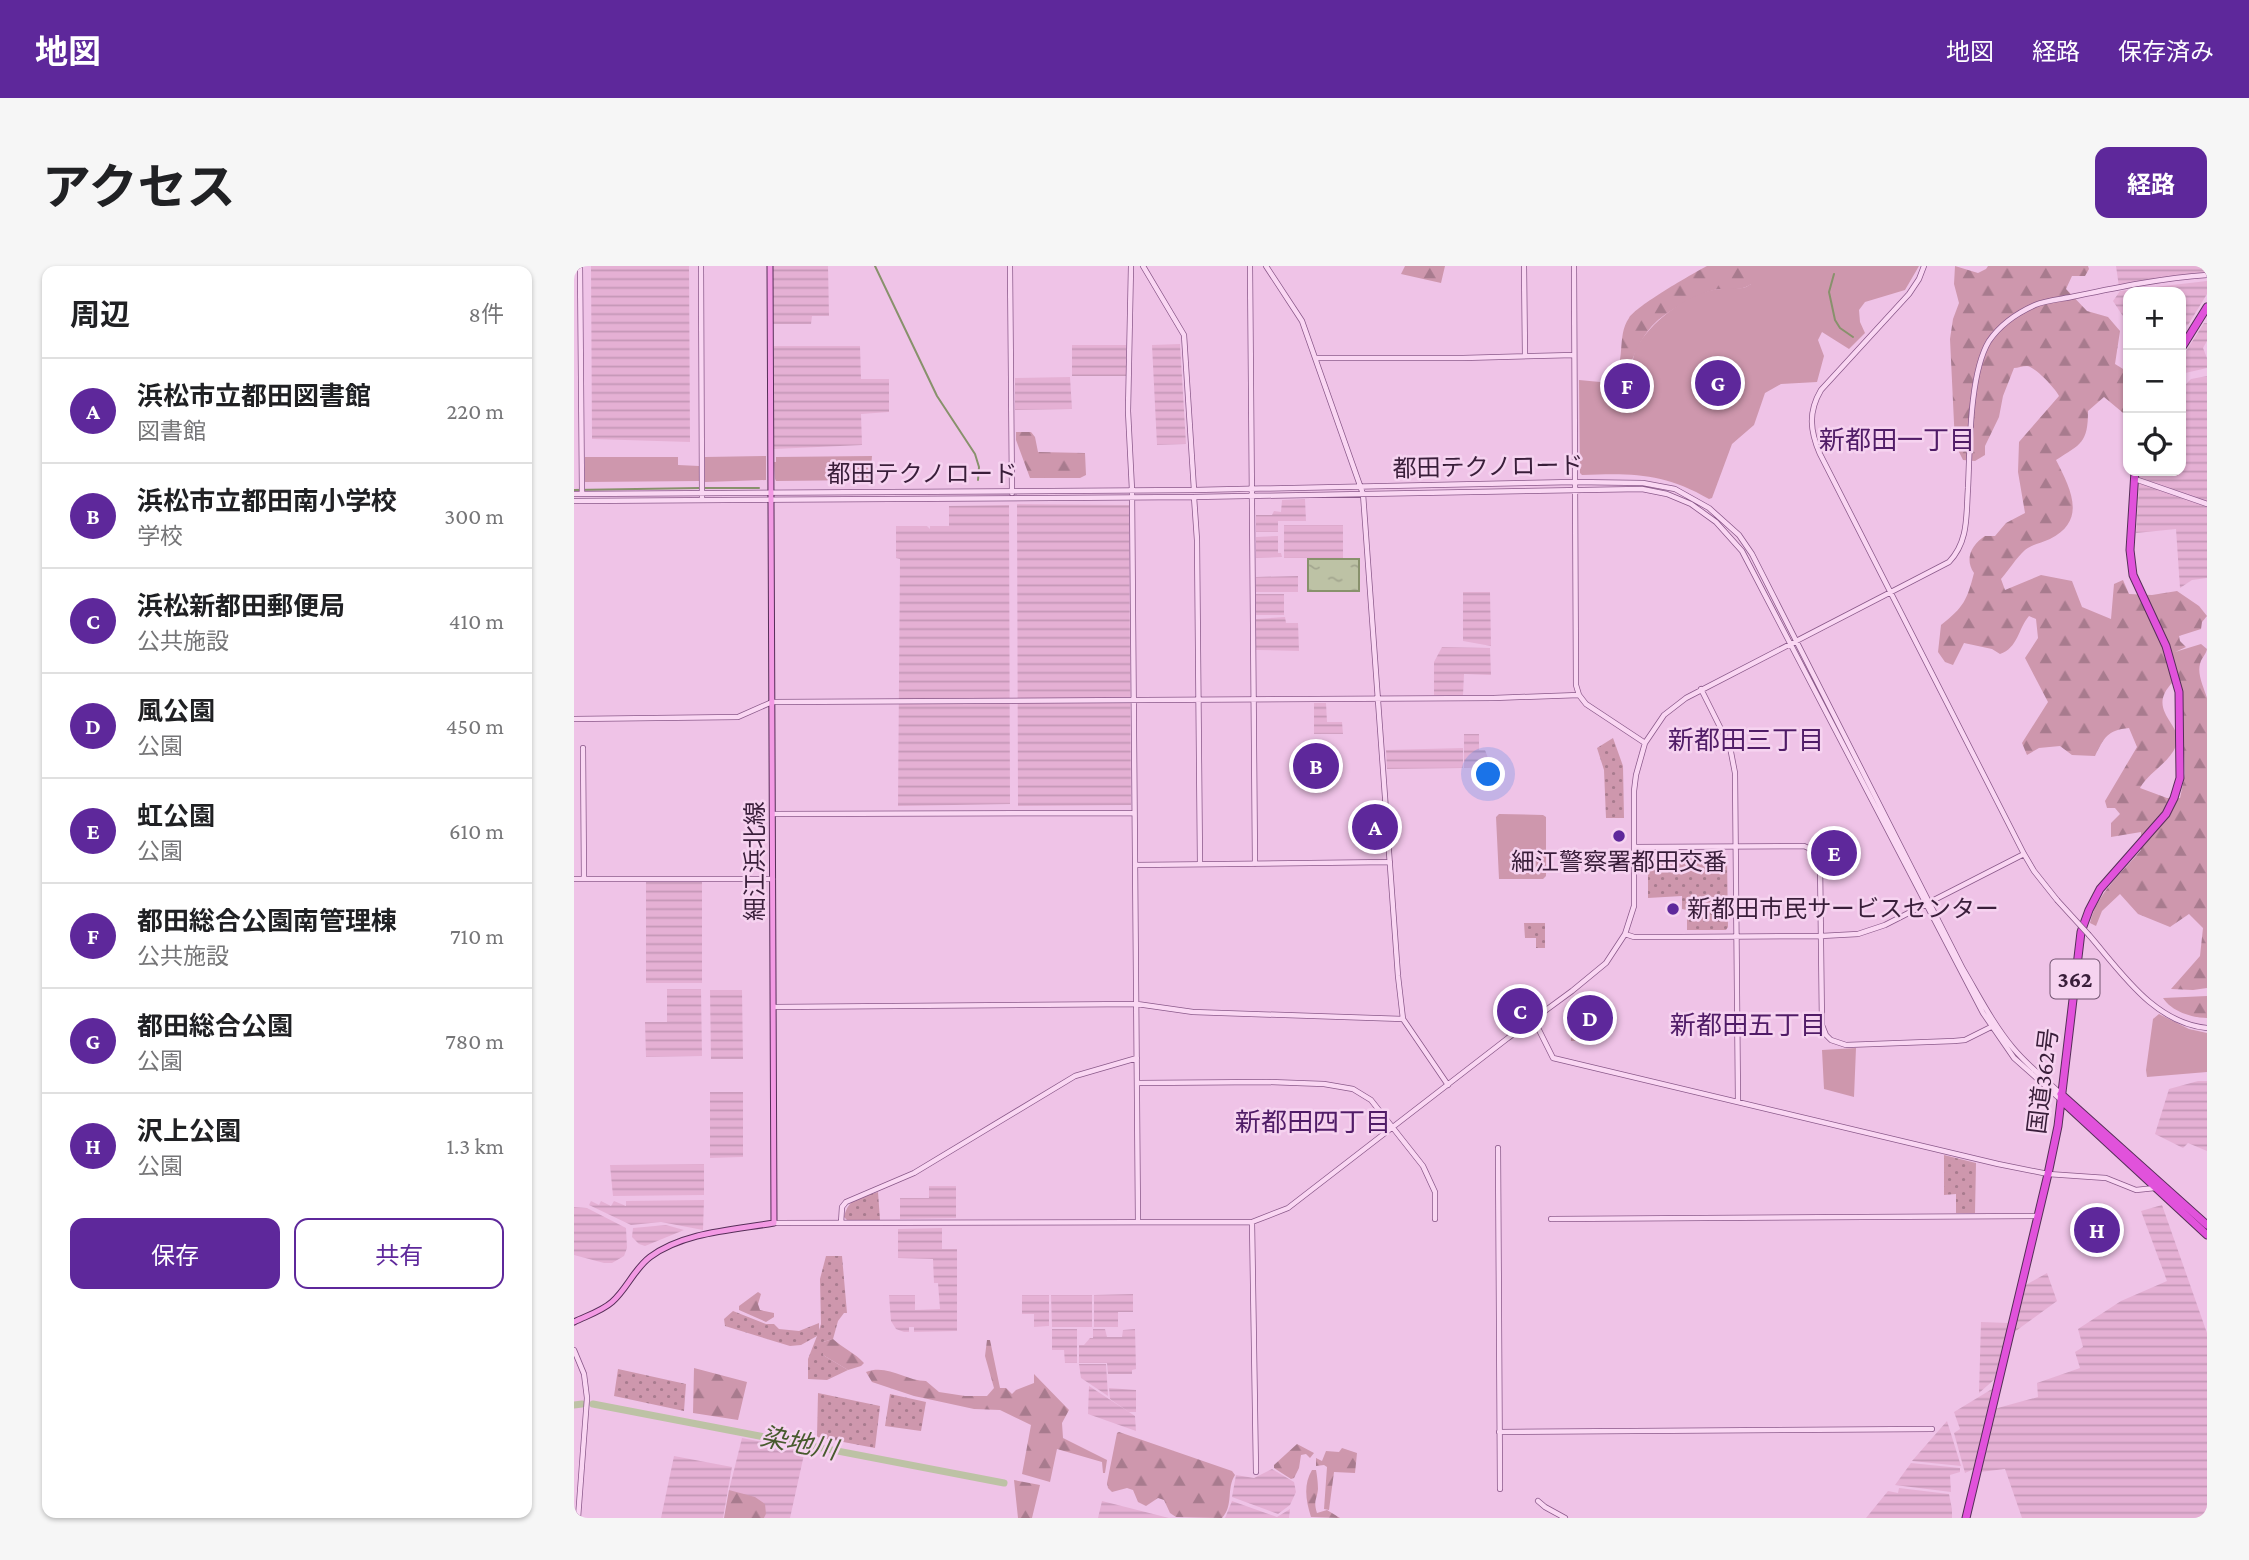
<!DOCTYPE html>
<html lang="ja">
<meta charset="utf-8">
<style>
:root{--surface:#fff;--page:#f6f6f6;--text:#202124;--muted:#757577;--line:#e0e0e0;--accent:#5e289b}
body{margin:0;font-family:"Crimson Pro","Noto Sans JP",serif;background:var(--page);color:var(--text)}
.controls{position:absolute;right:21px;top:21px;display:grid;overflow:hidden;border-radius:14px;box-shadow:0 2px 5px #0004}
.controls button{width:63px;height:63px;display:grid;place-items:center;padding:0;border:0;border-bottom:2px solid var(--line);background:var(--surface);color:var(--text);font:35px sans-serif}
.you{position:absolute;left:915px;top:509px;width:24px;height:24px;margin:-18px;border:5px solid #fff;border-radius:50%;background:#1a73e8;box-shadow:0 0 0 10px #1a73e833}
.badge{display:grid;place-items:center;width:46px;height:46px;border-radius:50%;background:var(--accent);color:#fff;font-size:23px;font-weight:700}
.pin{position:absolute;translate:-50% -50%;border:4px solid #fff;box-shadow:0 2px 7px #0006}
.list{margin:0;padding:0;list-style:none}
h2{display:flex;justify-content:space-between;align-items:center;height:91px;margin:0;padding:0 28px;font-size:30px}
h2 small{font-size:23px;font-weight:400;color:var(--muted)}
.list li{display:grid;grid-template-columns:46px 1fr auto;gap:21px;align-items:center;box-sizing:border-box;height:105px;padding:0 28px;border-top:2px solid var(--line)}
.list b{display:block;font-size:26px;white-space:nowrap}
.list p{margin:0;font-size:23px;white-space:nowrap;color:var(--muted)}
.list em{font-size:23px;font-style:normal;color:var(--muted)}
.actions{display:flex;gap:14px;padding:21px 28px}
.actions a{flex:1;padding:16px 0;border:2px solid var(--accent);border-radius:14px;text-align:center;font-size:24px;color:var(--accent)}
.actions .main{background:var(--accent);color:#fff}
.icon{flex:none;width:38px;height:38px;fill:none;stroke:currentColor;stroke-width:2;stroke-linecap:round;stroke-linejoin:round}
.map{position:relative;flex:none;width:1633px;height:1252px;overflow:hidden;border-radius:14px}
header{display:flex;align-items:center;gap:42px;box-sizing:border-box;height:98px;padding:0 35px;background:var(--accent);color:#fff}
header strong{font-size:33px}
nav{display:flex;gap:38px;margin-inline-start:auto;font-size:24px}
.intro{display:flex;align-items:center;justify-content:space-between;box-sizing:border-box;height:168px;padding:0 42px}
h1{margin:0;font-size:49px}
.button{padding:18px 32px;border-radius:14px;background:var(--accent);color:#fff;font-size:24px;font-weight:700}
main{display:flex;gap:42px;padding:0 42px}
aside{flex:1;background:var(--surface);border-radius:14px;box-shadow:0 2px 5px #0004}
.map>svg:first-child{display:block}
</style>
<header>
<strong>地図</strong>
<nav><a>地図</a><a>経路</a><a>保存済み</a></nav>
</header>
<div class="intro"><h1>アクセス</h1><a class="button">経路</a></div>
<main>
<aside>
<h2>周辺<small>8件</small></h2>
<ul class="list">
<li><span class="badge">A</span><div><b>浜松市立都田図書館</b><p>図書館</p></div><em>220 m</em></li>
<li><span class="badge">B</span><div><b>浜松市立都田南小学校</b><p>学校</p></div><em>300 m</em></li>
<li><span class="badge">C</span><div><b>浜松新都田郵便局</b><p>公共施設</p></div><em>410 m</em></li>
<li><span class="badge">D</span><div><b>風公園</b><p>公園</p></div><em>450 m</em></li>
<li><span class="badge">E</span><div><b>虹公園</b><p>公園</p></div><em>610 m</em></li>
<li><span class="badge">F</span><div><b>都田総合公園南管理棟</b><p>公共施設</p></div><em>710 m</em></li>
<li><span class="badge">G</span><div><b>都田総合公園</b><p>公園</p></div><em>780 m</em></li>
<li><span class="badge">H</span><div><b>沢上公園</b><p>公園</p></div><em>1.3 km</em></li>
</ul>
<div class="actions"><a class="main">保存</a><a>共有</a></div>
</aside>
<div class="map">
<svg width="1633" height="1252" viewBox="0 0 1633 1252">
<defs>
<pattern id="farmland-rules" width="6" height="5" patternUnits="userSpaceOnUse" patternTransform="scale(1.75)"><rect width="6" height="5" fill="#e5b0d4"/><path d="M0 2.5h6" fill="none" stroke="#c597b7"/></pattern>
<pattern id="grass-dots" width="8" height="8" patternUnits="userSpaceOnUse" patternTransform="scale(1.75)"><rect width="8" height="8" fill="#ce97ad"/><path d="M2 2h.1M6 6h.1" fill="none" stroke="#a87b8e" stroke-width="1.8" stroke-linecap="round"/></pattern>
<pattern id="forest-firs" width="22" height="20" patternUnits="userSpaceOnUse" patternTransform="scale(1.75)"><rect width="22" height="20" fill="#ce97ad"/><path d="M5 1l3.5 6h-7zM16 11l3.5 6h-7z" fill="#a87b8e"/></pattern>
<pattern id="water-ripples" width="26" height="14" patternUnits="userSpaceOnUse" patternTransform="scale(1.75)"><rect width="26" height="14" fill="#bdc2a5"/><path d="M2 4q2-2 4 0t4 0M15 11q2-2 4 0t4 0" fill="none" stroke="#a3a68f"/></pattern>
</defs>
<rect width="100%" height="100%" fill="#efc3e7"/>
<path fill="url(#farmland-rules)" d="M17 0H115L116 176 18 173Z
M199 0H254L255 50H238L237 58H199Z
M1542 0H1633V9L1545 21Z
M1633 15V28L1614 59 1607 61V26H1554V58L1539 35 1546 25Z
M1630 57H1633V75L1629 82 1633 92V102L1607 108V93Z
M606 78 612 178 583 179 578 79Z
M498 79H552V110H498Z
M200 80H286L287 113H315V146L287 148 288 179 200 183Z
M1633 110V312L1618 314 1606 322 1602 263 1562 267 1566 205H1607V123L1617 113Z
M496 111 498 143 441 144V112Z
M731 233 732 255H704V266H682V249H698L700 245 707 246 708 234Z
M443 238 555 239 557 539 444 540Z
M435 239 436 538 324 540 326 293 322 292V260H353L356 263V260H375V240Z
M710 259H769V292H710Z
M704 270V287H707L708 291 682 292V271Z
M724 310V326H682V311Z
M889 326H916L917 380 889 375Z
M682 328H710V349H682Z
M711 351 712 357H724L725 385 682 384V353Z
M868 381 916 382 917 409 890 408 889 429H860V396Z
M740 437H752L753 456H768L769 468H740Z
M890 468H905V484H911L914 492H918V501L890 502Z
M889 482V502L813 503 812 484Z
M72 616H128V717H72Z
M93 723H127L128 790 72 791 71 756H93Z
M136 724H168L169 793H137Z
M1624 815H1633V885L1614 877 1609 882 1581 868 1595 823Z
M136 826H169V891L136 892Z
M130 898V929L39 930 36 899Z
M355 920H382V952L326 953V932H355Z
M130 934 129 964 87 956 57 959 15 939 17 935 25 939 27 935 37 940 40 935 52 940V935Z
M1588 939 1633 1067V1252H1448L1431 1203 1406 1206 1420 1143 1464 1131 1463 1117 1506 1102 1501 1086 1509 1081 1504 1063 1547 1035 1593 1015 1567 945Z
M0 941 13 942 52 962 53 982 50 990 38 997H30L0 989Z
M92 959 110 964 71 980 65 978 58 971 59 962Z
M368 962V983H383V1065L340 1066V1061H335V1066H330L322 1063 317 1055 315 1029H341V1044L366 1043 364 1017H360L359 993 324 992V963Z
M1473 1007 1483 1035 1439 1067 1450 1020Z
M559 1028V1046H544V1061H520V1029Z
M448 1029H475V1060L460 1061V1048H448Z
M477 1029H518V1061H478Z
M1407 1056 1435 1057 1422 1112 1405 1127Z
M478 1063H503V1097H491L490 1084H478Z
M519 1063H531L533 1071H548L549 1064 561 1063 562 1103 558 1104V1108H534L533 1097H505V1079H510L516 1072H519Z
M505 1098H532L534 1130 507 1112Z
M515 1120 561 1150 562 1165 514 1148Z
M535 1122 562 1124V1146H555L536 1133Z
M1418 1123 1400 1203 1391 1207 1380 1167 1386 1163 1380 1146Z
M1373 1155 1387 1200 1338 1195Z
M168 1172 231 1184 216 1252H190L192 1248 155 1224Z
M100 1190 158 1201 149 1252H87Z
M1337 1197 1386 1202V1206L1376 1209 1377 1226 1321 1219Z
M698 1203 720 1216 722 1226 716 1239 704 1248 658 1231 662 1209 680 1212Z
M1325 1222 1375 1228 1378 1243V1252H1292L1314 1225 1324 1227Z
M528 1235 591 1251 595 1252H524Z
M658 1235 703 1251 716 1243 715 1252H651Z"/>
<path fill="url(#grass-dots)" d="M1039 472 1049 500 1050 552H1032L1030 504 1023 482Z
M1153 592 1154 661 1152 664H1113V644L1108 643V630L1074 632V600L1079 593Z
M950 657H971V682H962V672H951Z
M1370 889 1402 897 1401 947H1382V928L1370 929Z
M304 926 306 954 274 955 270 951C275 931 286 932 304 926Z
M252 990H268L273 1047H270L264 1055 259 1073 249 1076V1089L274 1104 253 1114 234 1113V1093L243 1070 227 1079 216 1080 151 1060 150 1053 159 1045 192 1058H200L205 1063 225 1065 245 1057V1064L247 1058 246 1013Z
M44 1103 112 1118 110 1145 40 1130Z
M244 1127 306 1140 301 1182 243 1171Z
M316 1128 352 1136 347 1165 311 1160Z"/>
<path fill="url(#forest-firs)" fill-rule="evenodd" d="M831 0H871L867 17 827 8Z
M1133 0H1177V18C1167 26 1152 22 1140 24 1123 28 1094 45 1082 56 1071 66 1061 84 1057 98 1053 112 1055 123 1041 131L1038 129 1037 114C1053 98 1042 70 1055 52 1062 40 1118 8 1133 0Z
M1381 0 1404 7 1412 3 1414 0H1514L1515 3 1511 10H1498L1492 23 1513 45 1534 51 1546 65 1541 98 1554 106V151L1530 131 1514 145C1514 177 1507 178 1482 194 1496 222 1514 254 1476 273 1468 277 1458 278 1451 284 1442 292 1435 304 1427 313L1431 324 1467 309 1498 315 1508 341 1537 353 1540 318 1549 314 1555 328 1578 329 1603 325 1625 340 1633 350 1628 356 1627 363 1605 370 1606 375 1612 381 1601 386 1627 378 1633 383C1632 389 1627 392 1626 398 1623 408 1630 422 1633 432V722L1619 724 1597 723 1626 690 1629 662 1615 648 1596 661 1564 648 1546 628 1528 645 1522 660 1516 657C1523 627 1548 607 1567 584V566L1537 571V557L1546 548 1541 542H1533L1531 535 1563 481 1555 462C1533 464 1530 472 1521 490L1498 489 1486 480 1465 482 1453 489 1448 477 1474 436 1451 392 1464 372 1462 353 1455 350C1444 363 1444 382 1426 388L1418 383 1390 377 1379 399 1371 396 1364 386 1367 359C1390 341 1393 334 1400 307 1390 293 1398 278 1411 270H1421L1432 257 1451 247 1444 206 1445 176 1485 130C1481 122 1461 101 1453 100 1448 100 1444 102 1440 102L1429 130 1425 151 1411 180V189L1401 195 1389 194 1381 178 1376 73 1379 53 1385 37 1380 18ZM1599 416 1607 425 1611 508 1606 532H1593L1566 522C1575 506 1595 497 1602 480 1611 458 1570 445 1599 416Z
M442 166H457L461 171 464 186 511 187 512 209 506 212H456L442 174Z
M1633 730V752C1618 752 1597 745 1589 732Z
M184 1026 187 1028 184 1038 186 1044 200 1047V1051L192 1056 165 1044V1040Z
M259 1073C269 1082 281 1087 290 1097L287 1100 274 1104 249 1089V1076Z
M413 1074H416L426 1122H432L438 1128 442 1124 460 1117V1108L495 1144 488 1157 489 1172 533 1194 531 1207H529L528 1196 483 1183 476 1216 448 1208 457 1159 426 1144 400 1143 340 1130 298 1116 292 1106C314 1098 331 1115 352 1115L365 1126 391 1130H413L420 1122 411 1090Z
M120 1102 173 1116 164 1154 119 1147Z
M545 1166 658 1205 661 1209C652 1223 660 1239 648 1252L602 1251 596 1247 590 1234 584 1232 572 1240 564 1236 559 1224 553 1222 538 1226 534 1222 533 1217 543 1167Z
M723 1178 740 1187 736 1192 732 1188 727 1189 725 1202 720 1212 717 1213 700 1202V1199Z
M768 1182 783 1187 781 1207 760 1206 755 1244 750 1243 753 1201 750 1199 742 1200V1192L748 1195 752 1185 765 1186Z
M738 1204H742C743 1209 744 1217 744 1223 743 1234 739 1234 743 1247L753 1244 766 1252 737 1251C732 1235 729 1219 738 1204Z
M440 1214 466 1219 458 1252H444Z
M155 1224 181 1231 191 1238 192 1248 190 1252H150Z"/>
<path fill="#ce97ad" d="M1177 0H1345L1331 24 1291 36 1285 44 1286 56 1291 67 1275 83 1248 66 1244 74 1250 90 1243 116 1207 118 1191 127 1180 159 1158 178 1138 232 1135 233C1090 207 1059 207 1008 209L1006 207 1005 114 1026 116 1037 121 1038 129 1041 131 1050 124 1049 119C1059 112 1057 94 1062 83 1075 57 1111 30 1139 24 1150 22 1162 24 1172 21L1177 18Z
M192 190V214L131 216V191Z
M298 190 296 214 202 215 201 213 200 196H202V191Z
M11 191H104V199L125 200V215L11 216Z
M925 548 969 549 972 551V610L969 613H925L922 551Z
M1258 563 1278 602 1263 610H1252C1251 594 1252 584 1237 575L1252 574V564Z
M1022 741 1024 743V775H997V761Z
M1585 748 1615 763 1633 767V806L1573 811 1572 804 1579 753Z
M1282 782 1280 831 1250 823 1248 784Z"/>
<path fill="url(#water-ripples)" stroke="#88916c" stroke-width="2" d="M734 293H785V325H734Z"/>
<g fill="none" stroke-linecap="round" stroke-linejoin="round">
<path stroke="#88916c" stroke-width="2" d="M301 0 363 130 401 188 405 201 404 214
M1260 8 1255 26 1261 54 1266 62 1279 71
M130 222H185
M0 224 125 222"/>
<path stroke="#bdc2a5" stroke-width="7" d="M19 1138 430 1217
M0 1139 8 1138"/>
<defs>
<path id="minor" d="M6 0 8 228
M127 0 128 234
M436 0 438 227
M557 0 554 145 558 224 564 956
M569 0 610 69 620 224
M676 0 681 598
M692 0 728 55 789 228 824 710 829 753
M950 0 951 90
M1000 0 1002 419 1005 429 1012 438 1071 477 1090 449 1112 432 1375 296C1395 275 1392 249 1394 222 1396 183 1395 108 1415 75 1426 59 1443 47 1461 39 1473 34 1489 33 1502 30 1545 21 1589 12 1633 9
M1350 0 1345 13 1335 28 1247 124C1234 146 1236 165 1246 188L1450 588 1460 605 1483 634
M741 92H889L1000 89
M1561 213 1633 238
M0 228 620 224 1000 216 1069 217 1101 223 1135 242 1165 269 1178 288 1389 703C1405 730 1419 758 1439 782 1453 799 1471 813 1487 828
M620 231 623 274 626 598
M0 235 620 231 1068 223 1093 228 1117 238 1142 256 1168 285 1409 747 1440 792 1486 833
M1127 423 1156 481 1161 507 1164 836
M0 453 164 451 198 436 920 432 1005 429
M9 482 10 613
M199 548 560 547
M1060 581 1230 580 1241 585 1246 596 1248 759 1252 769 1257 774 1272 779 1380 775 1391 774 1417 761
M561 599 816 596
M0 613H199
M1051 668 1060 671H1107L1247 670 1284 668 1311 659 1450 588
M1515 669C1547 706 1580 757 1633 762
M200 741 563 738 619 746 829 753 874 819
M960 754 979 792 1424 898 1474 908 1532 912 1562 924 1581 922
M564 817 693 816 750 818 779 823 797 834 849 900 861 926V953
M924 882 926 1223
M977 953 1464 950
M678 956 682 1206
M200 957 678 956 714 942 934 772 998 725 1032 697 1051 668 1060 640V525L1062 509 1071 477
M267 957 268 941 272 936 340 907 501 810 563 792
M0 1084 10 1108 13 1132 4 1252
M925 1166 1358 1163
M964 1235 971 1241 991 1252"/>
<path id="major" d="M0 1056C12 1050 28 1045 38 1036 53 1023 60 1003 76 991 110 966 159 964 200 957L196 0"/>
<path id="highway" d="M1607 83 1633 41
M1487 828 1633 959
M1487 834 1633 969
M1392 1252 1474 908 1484 860 1507 666 1515 644 1526 623 1592 548 1600 532 1606 512 1605 426 1592 380 1559 309 1556 284 1561 205"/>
</defs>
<use href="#minor" stroke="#8a598a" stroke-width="6"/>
<use href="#major" stroke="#562e58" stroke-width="7"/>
<use href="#highway" stroke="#562e58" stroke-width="9"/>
<use href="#minor" stroke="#fad7f3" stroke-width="4.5"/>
<use href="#major" stroke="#f39ae4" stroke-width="5"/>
<use href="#highway" stroke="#e152db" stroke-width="7"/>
<defs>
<path id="minor-bridge" d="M1483 634 1515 669"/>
</defs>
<use href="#minor-bridge" stroke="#8a598a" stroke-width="6" stroke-linecap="butt"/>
<use href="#minor-bridge" stroke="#fad7f3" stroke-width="4.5"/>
</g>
<g fill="#5e289b" stroke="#f6d3f0" stroke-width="2.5">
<circle cx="1045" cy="570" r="7"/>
<circle cx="1099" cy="643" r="7"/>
</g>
<g text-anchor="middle" stroke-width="5" stroke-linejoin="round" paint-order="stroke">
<rect fill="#f6d3f0" stroke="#725471" stroke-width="2" x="1476.5" y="693.5" width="49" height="39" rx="5"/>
<g font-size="23" font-weight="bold" fill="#391e3a">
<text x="1501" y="721">362</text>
</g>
<g font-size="24" fill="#391e3a" stroke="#f6d3f0">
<text transform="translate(914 201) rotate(-1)" y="8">都田テクノロード</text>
<text x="348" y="216">都田テクノロード</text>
<text transform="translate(181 595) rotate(-90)" y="8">細江浜北線</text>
<text transform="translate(1469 815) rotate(-83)" y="8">国道362号</text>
</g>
<g font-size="24" fill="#391e3a" stroke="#f6d3f0">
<text x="1045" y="604">細江警察署都田交番</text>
<text x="1113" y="651" text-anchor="start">新都田市民サービスセンター</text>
</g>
<g font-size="26" fill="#501c67" stroke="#f6d3f0">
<text x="1323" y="183">新都田一丁目</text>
<text x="1172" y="483">新都田三丁目</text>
<text x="1174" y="768">新都田五丁目</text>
<text x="739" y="865">新都田四丁目</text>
</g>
<g font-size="26" font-style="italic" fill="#475a2d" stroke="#f6d3f0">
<text transform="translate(225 1177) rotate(11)" y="9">染地川</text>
</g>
</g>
</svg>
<div class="controls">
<button>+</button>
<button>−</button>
<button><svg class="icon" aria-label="locate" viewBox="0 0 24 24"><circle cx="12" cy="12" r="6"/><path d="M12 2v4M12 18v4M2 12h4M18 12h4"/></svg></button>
</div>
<div class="you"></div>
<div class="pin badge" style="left:801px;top:561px">A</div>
<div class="pin badge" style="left:742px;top:500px">B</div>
<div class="pin badge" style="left:946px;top:745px">C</div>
<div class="pin badge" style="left:1016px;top:752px">D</div>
<div class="pin badge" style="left:1260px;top:587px">E</div>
<div class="pin badge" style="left:1053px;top:120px">F</div>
<div class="pin badge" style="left:1144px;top:117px">G</div>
<div class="pin badge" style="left:1523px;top:964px">H</div>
</div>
</main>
